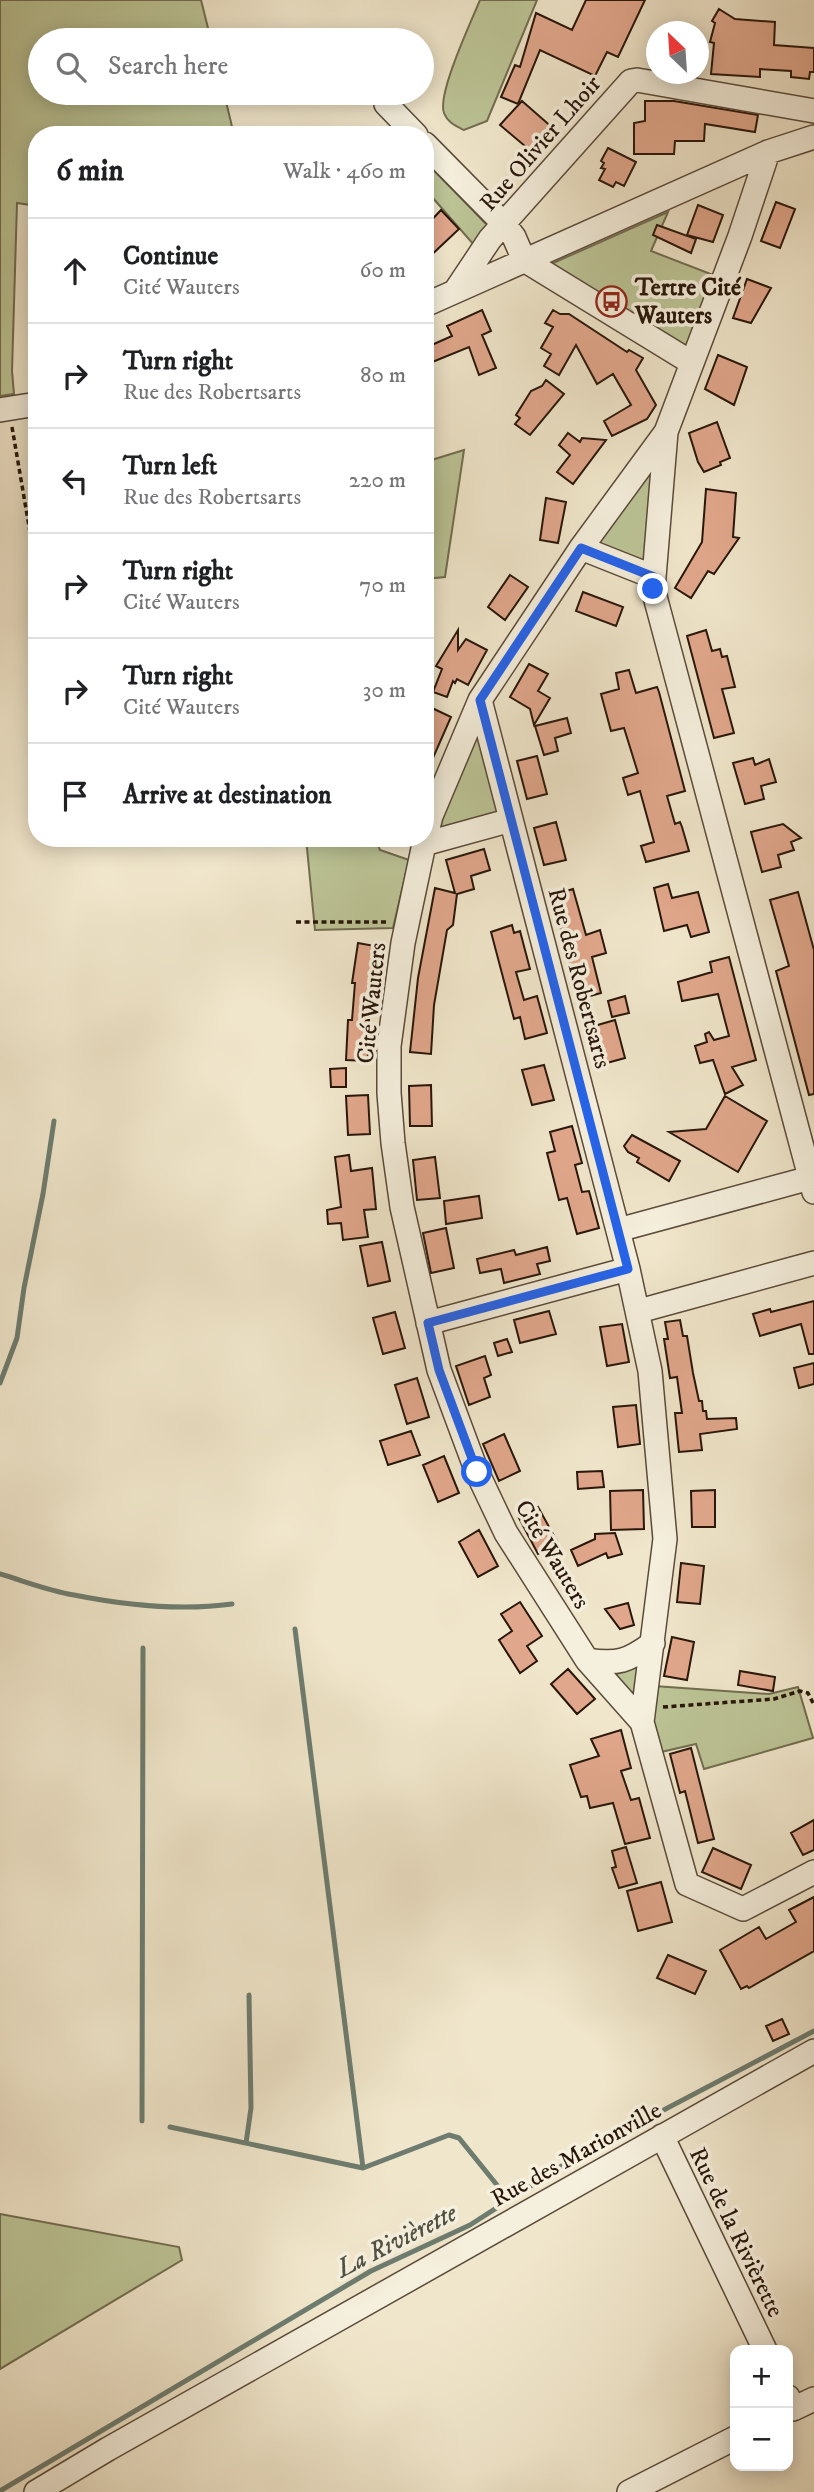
<!DOCTYPE html>
<meta charset="utf-8">
<style>
:root{--surface:#fff;--page:#f2f2f2;--text:#202124;--muted:#757577;--line:#e0e0e0}
body{margin:0;font-family:"IM FELL DW Pica",serif;background:var(--page);color:var(--text)}
.controls{position:absolute;right:21px;bottom:21px;display:grid;overflow:hidden;border-radius:14px;box-shadow:0 4px 18px #0003}
.controls button{width:63px;height:63px;display:grid;place-items:center;padding:0;border:0;border-bottom:2px solid var(--line);background:var(--surface);color:var(--text);font:35px sans-serif}
.compass{position:absolute;left:646px;top:21px;width:63px;height:63px;border-radius:50%;background:var(--surface);box-shadow:0 4px 18px #0003;rotate:335deg}
.stop{position:absolute;width:21px;height:21px;margin:-16px;border:5px solid #2563eb;border-radius:50%;background:#fff}
.stop.end{background:#2563eb;border-color:#fff;box-shadow:0 2px 7px #0008}
.list{margin:0;padding:0;list-style:none}
h2{display:flex;justify-content:space-between;align-items:center;height:91px;margin:0;padding:0 28px;font-size:30px}
h2 small{font-size:23px;font-weight:400;color:var(--muted)}
.list li{display:grid;grid-template-columns:46px 1fr auto;gap:21px;align-items:center;box-sizing:border-box;height:105px;padding:0 28px;border-top:2px solid var(--line)}
.list b{display:block;font-size:26px;white-space:nowrap}
.list p{margin:0;font-size:23px;white-space:nowrap;color:var(--muted)}
.list em{font-size:23px;font-style:normal;color:var(--muted)}
.icon{flex:none;width:38px;height:38px;fill:none;stroke:currentColor;stroke-width:2;stroke-linecap:round;stroke-linejoin:round}
.map{position:relative;flex:none;width:814px;height:2492px;overflow:hidden}
.search{position:absolute;background:var(--surface);box-shadow:0 4px 18px #0003;left:28px;top:28px;width:406px;height:77px;display:flex;align-items:center;gap:18px;box-sizing:border-box;padding:0 24px;border-radius:38px;color:var(--muted);font-size:26px}
.panel{position:absolute;background:var(--surface);box-shadow:0 4px 18px #0003;left:28px;top:126px;width:406px;height:721px;border-radius:28px}
.map>svg:first-child{display:block}
</style>
<div class="map">
<svg width="814" height="2492" viewBox="0 0 814 2492">
<rect width="100%" height="100%" fill="#f0e6cb"/>
<filter id="stains"><feTurbulence type="fractalNoise" baseFrequency=".00286" numOctaves="4"/><feColorMatrix values="0 0 0 0 .2 0 0 0 0 .09 0 0 0 0 .02 0 0 0 .5 -.17"/></filter>
<radialGradient id="worn" r=".72"><stop offset=".6" stop-color="#630" stop-opacity="0"/><stop offset="1" stop-color="#630" stop-opacity=".3"/></radialGradient>
<path fill="#bcc496" stroke="#726d50" stroke-width="2" d="M0 0H201L211 40H40V93H224L234 135H37V206L17 203 12 371 14 394 0 396Z
M480 0H537L487 121 464 130C456 126 448 123 444 113 437 94 471 22 480 0Z
M425 161 490 228 474 245 425 189Z
M668 212 651 251 716 276 685 350 551 264Z
M464 450 445 577 425 579V462Z
M650 474 654 477 646 567 594 542 644 475Z
M479 735 500 808 496 816 443 829 439 824 471 738Z
M306 838H375L380 850 409 860 393 928 315 930Z
M632 1666 638 1667 635 1691 628 1695 614 1681 616 1674Z
M654 1686 769 1694 798 1687 813 1738 704 1769 696 1744 661 1752 649 1717Z
M0 2214 179 2247 182 2260 0 2369Z"/>
<g fill="none" stroke-linecap="round" stroke-linejoin="round">
<path stroke="#6d7c6f" stroke-width="5" d="M0 1383 17 1338 24 1288 43 1194 54 1121
M0 1574C24 1581 49 1591 74 1595 124 1605 181 1611 232 1604
M295 1629 363 2168
M142 2121 143 1648
M170 2127 363 2168 449 2135 459 2138 501 2190 506 2200
M246 2143 251 2108 249 1995
M0 2491 371 2271 470 2225 580 2154 814 2031"/>
</g>
<path fill="#e1a78c" stroke="#28160a" stroke-width="2" d="M586 0H645L618 57 607 52 595 76 540 50 518 104 501 97 515 65 520 67 536 13 572 30Z
M719 9 735 19 775 22 774 45 814 48V72H810L809 79 791 77V71L760 69V77L711 74 714 43 710 42 715 23 712 21Z
M522 101 554 129 532 152 500 125Z
M645 101H674L758 115 755 132 705 124 704 141H675L674 154H634V123L645 121Z
M608 148 636 162 624 186 616 182 613 187 599 180 605 169 601 168 604 163 601 161Z
M776 202 795 209 780 248 761 241Z
M698 205 723 215 713 242 687 235Z
M441 210 459 229 425 261V227Z
M657 225 696 239 691 253 653 235Z
M747 279 771 288 751 323 733 318Z
M482 310 491 331 482 335 496 368 479 375 469 347 425 365V348L452 336 447 326Z
M553 310 560 314H569L627 352 629 350 643 358 636 370 656 405 647 419 612 436 604 421 631 405 613 374 597 384 576 345 559 375 544 366 551 354 541 348 553 327 545 323Z
M718 355 747 367 734 405 705 389Z
M546 380 564 394 530 435 515 424 520 418 516 415 531 391 542 386Z
M717 422 730 458 720 462 721 465 704 472 698 462 689 433Z
M568 433 580 442 582 438 606 440 573 484 557 472 570 455 559 445Z
M706 489 736 493 733 537 739 538 714 574 708 571 691 598 675 588 702 542Z
M546 498 566 502 558 543 540 540Z
M510 575 528 587 505 620 488 607Z
M583 592 623 607 616 626 576 611Z
M458 630V650L466 639 487 650 468 685 457 679 455 683 453 681 447 697 433 692 442 669 436 666Z
M706 630 712 651 720 649 722 657 727 656 735 687 722 689 734 733 714 738 687 636Z
M529 664 548 674 538 691 550 698 534 725 530 709 510 697Z
M629 670 636 693 657 687 659 692 685 791 667 796 675 824 680 822 682 827 689 851 646 862 641 846 654 842 640 791 628 795 623 778 638 773 624 728 611 731 601 694 619 689 616 673Z
M432 708 451 717 425 776V723Z
M567 718 571 733 555 738 558 751 544 755 535 726Z
M537 756 547 794 527 799 517 761Z
M753 758 755 765 769 759 776 782 761 786 764 799 745 804 733 763Z
M556 822 566 860 544 865 534 828Z
M783 824 801 838 791 842 794 850 778 855 781 867 762 872 751 832Z
M484 849 490 870 471 876 474 889 457 894 453 925 447 930 434 1005 431 1054 410 1052 418 978 435 888 455 893 446 860Z
M668 884 672 898 698 892 709 932 691 937 687 925 664 931 654 888Z
M573 889 586 935 600 930 606 953 592 957 601 993 579 999 552 895Z
M798 892 814 950V1094L809 1095 776 971 789 966 770 900Z
M512 925 514 933 520 931 530 969 516 972 524 1000 537 996 547 1033 525 1039 520 1017 514 1019 491 932Z
M358 943 380 947 374 986H369L366 1020H369L368 1061 346 1060 348 1020H352L355 983H352Z
M729 957 756 1060 732 1067 743 1085 725 1094 713 1060 700 1063 695 1046 707 1042 705 1034 709 1032 714 1040 729 1036 718 994 682 1001 678 982 712 972 710 962Z
M625 996 629 1013 612 1017 608 1001Z
M615 1020 625 1058 596 1066 587 1028Z
M544 1065 554 1100 532 1105 522 1070Z
M346 1068V1087H331L330 1069Z
M431 1085 432 1126H410L409 1086Z
M368 1095 370 1134 348 1135 346 1096Z
M725 1096 767 1121 738 1172 669 1132 706 1129Z
M572 1126 582 1163 575 1165 582 1192 589 1191 599 1228 577 1234 567 1198 559 1200 547 1153 555 1151 550 1132Z
M632 1135 680 1161 669 1181 637 1162 639 1158 628 1152 624 1146Z
M349 1155 351 1171 372 1168 376 1209 364 1210 368 1237 343 1240 341 1223 328 1224 327 1210 341 1207 335 1157Z
M435 1157 440 1198 417 1200 413 1160Z
M479 1196 482 1218 446 1224 444 1201Z
M446 1228 454 1268 431 1273 423 1233Z
M382 1242 390 1281 368 1286 360 1246Z
M547 1247 550 1261 537 1264 540 1274 504 1283 501 1269 480 1273 477 1259 514 1250 516 1255Z
M814 1301V1354H809L801 1324 760 1336 753 1314 770 1309 771 1312Z
M549 1311 556 1334 520 1343 514 1320Z
M395 1312 405 1348 383 1354 373 1318Z
M680 1320 683 1336H687L693 1373 699 1401H702L703 1411H706L707 1419 736 1418 737 1429 700 1434 702 1450 679 1452 675 1413H682L677 1377 670 1378 664 1339H668L665 1322Z
M622 1324 629 1362 607 1366 600 1327Z
M507 1339 512 1352 498 1356 494 1343Z
M485 1356 491 1375 484 1378 490 1397 469 1405 456 1366Z
M814 1363V1384L799 1388 794 1368Z
M417 1378 429 1417 407 1424 395 1385Z
M636 1405 640 1444 618 1447 613 1407Z
M411 1431 420 1455 388 1465 380 1441Z
M504 1434 520 1471 499 1481 483 1444Z
M444 1456 459 1493 438 1502 423 1465Z
M602 1471 604 1487 578 1489 577 1472Z
M643 1490 644 1529 611 1530 610 1491Z
M715 1490V1527H692L691 1491Z
M538 1507 558 1543 538 1554 519 1518Z
M479 1530 498 1566 478 1577 459 1542Z
M615 1533 622 1554 608 1558 606 1553 578 1566 571 1550 595 1539V1534Z
M681 1563 704 1566 700 1604 677 1602Z
M520 1602 542 1636 527 1646 537 1661 520 1673 499 1640 512 1631 501 1614Z
M628 1603 634 1625 620 1629 605 1609Z
M672 1637 694 1642 687 1680 664 1676Z
M568 1669 595 1699 577 1714 551 1684Z
M740 1671 775 1677 773 1691 738 1685Z
M621 1730 631 1768 621 1771 631 1800 639 1798 650 1838 625 1844 613 1803 590 1808 587 1796 581 1797 570 1765 599 1756 591 1739Z
M691 1748 714 1839 698 1843 685 1791 680 1793 670 1754Z
M814 1820V1850L803 1855 791 1833Z
M626 1847 637 1883 619 1888 612 1868 616 1867 612 1851Z
M713 1848 751 1865 741 1889 702 1872Z
M661 1882 672 1922 638 1931 627 1891Z
M814 1897V1951L749 1988 747 1986 741 1989 720 1950 759 1927 766 1939 796 1922 789 1910Z
M668 1955 706 1971 695 1994 657 1978Z
M782 2019 789 2034 773 2041 766 2026Z"/>
<g fill="none" stroke-linecap="round" stroke-linejoin="round">
<defs>
<path id="minor" d="M386 104 416 135
M425 144 504 224 514 237 524 260
M768 152 740 236 666 432 653 589 814 1192
M524 260 692 363
M456 290 490 239 631 81 637 80 814 111
M425 305 768 152 814 137
M0 410 37 404
M666 432 581 548 480 700 431 816 424 844 403 943 389 1046V1093L393 1143 402 1207 439 1370 477 1472 506 1533 587 1660 642 1722 687 1884 743 1909 814 1872
M581 548 654 577
M480 700 628 1269 650 1371 665 1539 642 1722
M424 844 511 820
M618 1230 810 1178
M639 1311 814 1263
M428 1323 628 1269
M587 1660C618 1665 628 1661 653 1643
M662 2136 765 2350
M788 2397 793 2409 814 2399
M36 2492 108 2449 814 2051
M629 2492 735 2438"/>
</defs>
<use href="#minor" stroke="#5a4a3a" stroke-width="26"/>
<path stroke="#28160a" stroke-width="3.5" stroke-dasharray="5 3.5" stroke-linecap="butt" d="M12 427 37 573
M296 922H388
M663 1707 774 1699 800 1691 808 1693 814 1705"/>
<use href="#minor" stroke="#f5efdd" stroke-width="23"/>
</g>
<g fill="none" stroke-linecap="round" stroke-linejoin="round">
<path stroke="#2563eb" stroke-width="9" d="M477 1472 439 1370 428 1323 628 1269 480 700 581 548 654 577 653 589"/>
</g>
<defs>
<symbol id="bus-ring" viewBox="-11 -11 22 22"><circle r="9.5" fill="#f5efdd" stroke="#8f2418" stroke-width="1.5"/><path d="M-5-6H5V4H4V6H2V4H-2V6H-4V4H-5ZM-3.5-4V0h7V-4ZM-3.5 1.2v1.5H-2V1.2ZM2 1.2v1.5H3.5V1.2Z" fill="#8f2418"/></symbol>
</defs>
<g fill-rule="evenodd">
<use href="#bus-ring" x="594" y="284" width="35" height="35"/>
</g>
<g text-anchor="middle" stroke-width="7" stroke-linejoin="round" paint-order="stroke">
<g font-size="24" fill="#28160a" stroke="#f5efdd">
<text transform="translate(540 143) rotate(-49)" y="8">Rue Olivier Lhoir</text>
<text transform="translate(580 978) rotate(75)" y="8">Rue des Robertsarts</text>
<text transform="translate(371 1003) rotate(-84)" y="8">Cité Wauters</text>
<text transform="translate(553 1554) rotate(59)" y="8">Cité Wauters</text>
<text transform="translate(576 2154) rotate(-29)" y="8">Rue des Marionville</text>
<text transform="translate(737 2232) rotate(64)" y="8">Rue de la Rivièrette</text>
</g>
<g font-size="24" font-weight="bold" fill="#28160a" stroke="#f5efdd" text-anchor="start">
<text x="635" y="295">Tertre Cité<tspan x="635" dy="28">Wauters</tspan></text>
</g>
<g font-size="26" font-style="italic" fill="#505245" stroke="#f5efdd">
<text transform="translate(396 2240) rotate(-27)" y="9">La Rivièrette</text>
</g>
</g>
<rect width="100%" height="100%" filter="url(#stains)"/>
<rect width="100%" height="100%" fill="url(#worn)"/>
</svg>
<div class="controls">
<button>+</button>
<button>−</button>
</div>
<svg class="compass" viewBox="-18 -18 36 36"><path d="M0-13l5 13h-10z" fill="#e53935"/><path d="M0 13l5-13h-10z" fill="#757577"/></svg>
<div class="stop" style="left:477px;top:1472px"></div>
<div class="stop end" style="left:653px;top:589px"></div>
<div class="search"><svg class="icon" aria-label="search" viewBox="0 0 24 24"><circle cx="10" cy="10" r="6"/><path d="M15 15l6 6"/></svg>Search here</div>
<section class="panel">
<h2>6 min<small>Walk · 460 m</small></h2>
<ul class="list">
<li><svg class="icon" aria-label="ahead" viewBox="0 0 24 24"><path d="M12 20V5M6 11l6-6 6 6"/></svg><div><b>Continue</b><p>Cité Wauters</p></div><em>60 m</em></li>
<li><svg class="icon" aria-label="right" viewBox="0 0 24 24"><path d="M7 20v-9h11M14 6l5 5-5 5"/></svg><div><b>Turn right</b><p>Rue des Robertsarts</p></div><em>80 m</em></li>
<li><svg class="icon" aria-label="left" viewBox="0 0 24 24"><path d="M17 20v-9H6M10 6l-5 5 5 5"/></svg><div><b>Turn left</b><p>Rue des Robertsarts</p></div><em>220 m</em></li>
<li><svg class="icon" aria-label="right" viewBox="0 0 24 24"><path d="M7 20v-9h11M14 6l5 5-5 5"/></svg><div><b>Turn right</b><p>Cité Wauters</p></div><em>70 m</em></li>
<li><svg class="icon" aria-label="right" viewBox="0 0 24 24"><path d="M7 20v-9h11M14 6l5 5-5 5"/></svg><div><b>Turn right</b><p>Cité Wauters</p></div><em>30 m</em></li>
<li><svg class="icon" aria-label="arrive" viewBox="0 0 24 24"><path d="M6 21V4h12l-3 4 3 4H6"/></svg><div><b>Arrive at destination</b></div></li>
</ul>
</section>
</div>
